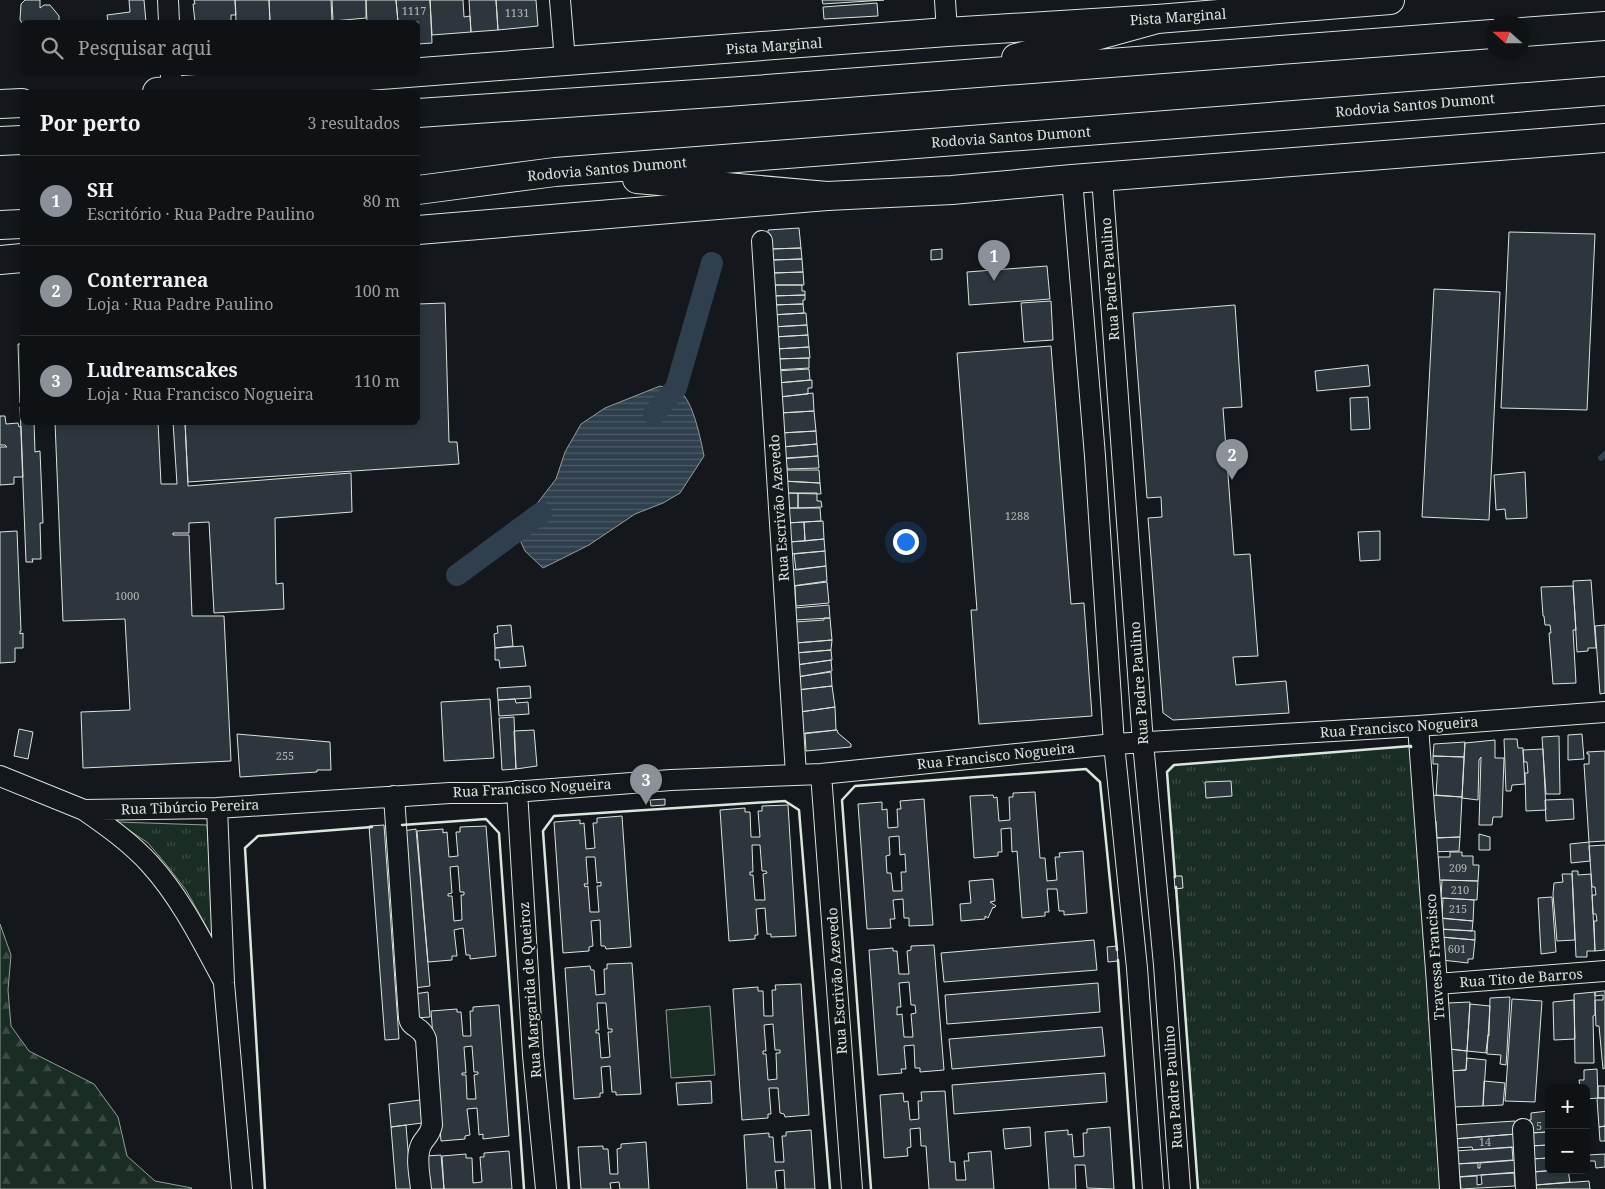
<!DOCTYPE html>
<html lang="pt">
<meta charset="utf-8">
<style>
:root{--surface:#0f1215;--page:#181b1e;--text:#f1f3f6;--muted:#9b9ea0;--line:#2f3234;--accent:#8c9099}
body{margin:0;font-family:"Noto Serif",serif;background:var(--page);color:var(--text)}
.controls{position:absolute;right:15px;bottom:15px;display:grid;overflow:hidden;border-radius:8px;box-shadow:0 2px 8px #0003}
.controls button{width:45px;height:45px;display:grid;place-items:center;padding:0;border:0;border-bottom:1px solid var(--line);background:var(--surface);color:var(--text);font:25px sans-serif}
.compass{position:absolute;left:1485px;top:15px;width:45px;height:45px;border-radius:50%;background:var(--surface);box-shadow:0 2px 8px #0003;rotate:291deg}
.you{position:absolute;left:905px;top:541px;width:18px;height:18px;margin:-12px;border:4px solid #fff;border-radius:50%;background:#1a73e8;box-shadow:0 0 0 8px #1a73e833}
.badge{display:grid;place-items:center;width:32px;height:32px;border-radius:50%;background:var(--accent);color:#fff;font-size:16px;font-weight:700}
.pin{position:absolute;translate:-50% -41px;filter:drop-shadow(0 1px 2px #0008)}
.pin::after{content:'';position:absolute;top:26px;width:18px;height:15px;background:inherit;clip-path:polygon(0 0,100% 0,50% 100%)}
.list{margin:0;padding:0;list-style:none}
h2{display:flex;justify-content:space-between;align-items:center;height:65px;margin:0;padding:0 20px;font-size:21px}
h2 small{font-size:16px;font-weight:400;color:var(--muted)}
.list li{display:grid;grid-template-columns:32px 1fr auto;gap:15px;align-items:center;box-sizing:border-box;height:90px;padding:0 20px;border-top:1px solid var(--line)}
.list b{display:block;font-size:19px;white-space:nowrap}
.list p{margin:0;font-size:16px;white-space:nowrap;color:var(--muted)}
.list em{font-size:16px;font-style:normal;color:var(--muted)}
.icon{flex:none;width:28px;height:28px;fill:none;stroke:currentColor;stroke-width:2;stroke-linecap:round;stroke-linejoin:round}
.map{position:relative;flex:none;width:1605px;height:1189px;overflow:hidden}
.search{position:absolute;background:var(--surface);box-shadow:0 2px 8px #0003;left:20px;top:20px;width:400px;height:55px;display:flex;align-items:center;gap:12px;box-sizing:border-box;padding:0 18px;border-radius:8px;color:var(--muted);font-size:19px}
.panel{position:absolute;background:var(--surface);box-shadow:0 2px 8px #0003;left:20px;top:90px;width:400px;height:335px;border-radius:8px}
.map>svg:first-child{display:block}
</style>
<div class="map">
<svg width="1605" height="1189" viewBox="0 0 1605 1189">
<defs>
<pattern id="grass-tufts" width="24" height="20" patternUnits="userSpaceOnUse" patternTransform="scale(1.25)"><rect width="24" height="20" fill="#1a2d24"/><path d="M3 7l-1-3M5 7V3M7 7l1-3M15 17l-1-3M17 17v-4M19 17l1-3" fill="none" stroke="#3b4b43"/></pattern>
<pattern id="forest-firs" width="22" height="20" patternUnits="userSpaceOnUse" patternTransform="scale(1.25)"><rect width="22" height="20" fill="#1a2d24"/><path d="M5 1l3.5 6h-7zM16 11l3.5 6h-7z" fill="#3b4b43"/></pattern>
<pattern id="water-rules" width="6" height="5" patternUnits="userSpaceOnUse" patternTransform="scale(1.25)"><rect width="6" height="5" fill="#2f3f4d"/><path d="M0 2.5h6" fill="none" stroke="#4c5b66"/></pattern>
</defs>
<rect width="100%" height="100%" fill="#14181c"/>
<path fill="url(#grass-tufts)" stroke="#939e99" d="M1411 746 1445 1189H1198L1167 772 1174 765Z
M117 822 207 825 215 942 186 890 165 863 148 843Z"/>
<path fill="url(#forest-firs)" stroke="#939e99" d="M0 924 11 955 8 990 11 1026 29 1051 94 1084 118 1117 127 1156 155 1181 192 1188 191 1189H0Z"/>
<path fill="#1a2d24" stroke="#939e99" d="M710 1006 715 1075 671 1078 666 1010Z"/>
<path fill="url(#water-rules)" stroke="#939e99" d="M660 386C665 388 674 388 679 391 693 399 701 441 704 456L680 493 663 503 635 514 589 545 543 568 525 551 516 531 556 479 565 452 581 424 605 408Z"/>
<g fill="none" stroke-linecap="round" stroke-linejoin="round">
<path stroke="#2f3f4d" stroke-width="6" d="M1601 458 1605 454"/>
<path stroke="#2f3f4d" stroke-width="22" d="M654 414 676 388 712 263
M457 575 541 513"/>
</g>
<path fill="#2c363c" stroke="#d8e6dc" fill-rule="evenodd" d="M25 0H40V8L44 5H50L59 16V22L22 23 20 20 21 4Z
M129 0H144L146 22H108L107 15 130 12Z
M194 0H235L236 15H231V22H236H195L193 4H195Z
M235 0H269L270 22H236Z
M269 0H331L332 22H270Z
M332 0H366V18L333 21Z
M366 0H396L398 22H367Z
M396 0H430L432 43 418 44V22H398Z
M430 0H463L464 17 470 16 471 32 432 35Z
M469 0H496L498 30 471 32Z
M496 0H536L538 26 498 30Z
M822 0H884L823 4Z
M877 3 878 16 824 19 823 7Z
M799 228 801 248 769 249 768 230Z
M1509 232 1595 234 1587 410 1501 408Z
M801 248 802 259 773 260 771 249Z
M942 249V259L931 260V250Z
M802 259 803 272 772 273V260Z
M1047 266 1050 299 969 305 967 272Z
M803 272 804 285H773V273Z
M771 285H802V291H805V295L771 296Z
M1434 289 1500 292 1489 520 1422 517Z
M805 295V300H803V304L771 305V296Z
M1051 301 1053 340 1024 342 1021 303Z
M445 303 449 442H457L459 464 188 482 185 422H418V304Z
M803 304 804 313 772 315V305Z
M1235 305 1242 407 1223 408 1234 555 1250 554 1258 656 1233 657 1236 685 1286 681 1289 713 1173 720 1163 713 1148 518 1162 517 1161 497 1147 498 1133 313Z
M806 313 807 325 771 327 770 315Z
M807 325 808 335 774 337 773 327Z
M808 335 809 347 776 349 773 337Z
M18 344H22V402L20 403Z
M1051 346 1071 604 1084 603 1092 716 979 724 971 610H977L957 353Z
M809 347 810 358 774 359 776 349Z
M809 358V368L775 370 774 359Z
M1368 365 1370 386 1317 391 1315 371Z
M809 369 810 380 777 383 776 371Z
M812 380V388H808V394L779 397 777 383Z
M813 393 814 411 781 413 780 397Z
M1368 397 1370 429 1351 430 1350 398Z
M20 407H22V422H34L35 452 40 451 43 523H40L41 559H32L33 562H26Z
M814 411 816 431 781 433 779 413Z
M0 416H5L6 424 18 423 19 427 21 426 23 477H14V484L0 485V447H7L5 445H0Z
M55 422H158L161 484H177L173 422H185L188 486 351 473 352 512 275 518 276 584 283 583 284 609 214 613 209 522 189 523V533H173V535H189L192 616H224L231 761 83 768 81 712 130 710 125 619 63 621Z
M816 431 817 444 782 447 781 433Z
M817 444 818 456 781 459V447Z
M818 456 819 468 787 469 786 458Z
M782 470H819L820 483 782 481Z
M1525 472 1527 518 1506 519 1505 509 1496 510 1494 475Z
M782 481 820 483 821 494 783 493Z
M785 493H798V508H785Z
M798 493H817V501H821L822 507 798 508Z
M787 508H820L821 521 787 523Z
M823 521 824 539 805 541 804 522Z
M804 522 805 541 789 542 787 523Z
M17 531 21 631H20V634L23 633V648H15V662L0 663V532Z
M1380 531V560L1360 561 1358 532Z
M824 539 825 551 789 554V542Z
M825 551 826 566 796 570 794 554Z
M826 566 827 581 792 586 790 570Z
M1591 580 1596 648H1588V651L1577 652 1573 581Z
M827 582 829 603 796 606 795 586Z
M1573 586 1576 630H1573L1576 683 1553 684 1549 633H1551L1550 625H1545L1544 616H1543L1541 587Z
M829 605 830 618 795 620 794 608Z
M824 618H830L832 640 796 643 795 622 824 620Z
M511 625 513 646 495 648 494 634 498 633 497 626Z
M1605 625V693L1600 694 1595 626Z
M832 640 831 650 796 653V643Z
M523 646 526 666 500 668 499 660H495V648Z
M831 650 832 660 796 665 795 653Z
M831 660 832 671 797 677 796 665Z
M831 672 832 686 797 690 796 677Z
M530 686 531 698 498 700 497 688Z
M832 686 835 707 800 712 797 690Z
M490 699 494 758 444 761 441 702Z
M515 699 516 703 528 702 529 714 499 716 498 700Z
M835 707 836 730 803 734 800 712Z
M514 717 516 769 502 770 499 718Z
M19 729 33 732 28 759 14 756Z
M534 730 537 766 516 769 514 731Z
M837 730 838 733 851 744V747L806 751 805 733Z
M237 734 330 742 331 770H317V772L240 777Z
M1582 734 1584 759 1568 760V735Z
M1559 736 1560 794H1546L1542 737Z
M1504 739H1517L1518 748H1523V750L1525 784 1512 785 1511 791H1506Z
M1495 740V758H1504L1502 817H1493L1492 825H1479L1481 757 1479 760 1478 800 1462 798 1465 743Z
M1465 742 1464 757 1433 756 1434 744Z
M1543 749 1546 810 1526 811 1525 773H1528L1527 762H1524L1523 750Z
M1605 751V841L1589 842 1584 764H1589V754H1587V752Z
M1433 756 1464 757 1462 797 1436 795 1438 764H1433Z
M1231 781 1232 796 1206 798 1205 782Z
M1035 792 1040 858H1045L1047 881 1057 880 1055 857H1060L1059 853 1083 851 1087 913 1064 915V911H1059L1057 889H1047L1049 912H1045V916L1022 918 1017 851 1012 852 1011 828 1001 829 1002 852H998V856L974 858 970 796 993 795 994 798 997 797 999 821 1010 820 1009 797H1013V793Z
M1428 795 1462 797 1460 837 1437 838 1436 821H1432Z
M665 799V805L651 806 650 800Z
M924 799 933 925 909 926V918H904L903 899 893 900 895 919H890L891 928 867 929 858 804 882 802V810L887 809 888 828 898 827 897 809H901L900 801ZM899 836 900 855 905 854 906 872H901L902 891H893L891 873H887L886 856 890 855 889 837Z
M1573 799 1574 819 1546 821 1545 800Z
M788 805 796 936 771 937V934H767L765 908 756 909 758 935H755V939L729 941 720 810 745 808V812H750L751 837H760L758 811H762V806ZM752 845H760L762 871H766L767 873 763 874 765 900H755L753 875H750V872H753Z
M622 816 631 947 606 949 605 946H601L600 920 591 921 593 946 589 947V951L563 953 554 822 580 820V824L584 823 586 849 595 848 593 823H597V818ZM586 857H595L597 883 601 882V886H597L599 912H590L588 886 585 887 584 884H588Z
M384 825 399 1039 385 1040 369 826Z
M486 826 496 956 470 959V955H466L463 928 454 930 457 956H452V960L428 962 417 831 443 829V833L447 832 449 857 458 856 456 832H460V827ZM458 866 460 892H464V895H461L462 920 454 921 452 896H448V894L452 893 450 867Z
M416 829 430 986 414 988 403 831Z
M1479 834 1490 837V850H1479Z
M1460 837 1459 851 1432 852 1431 838Z
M1589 842 1590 861 1571 863 1570 844Z
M1605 845V950L1595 951 1594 921H1597L1596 914H1593L1592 895H1596L1595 887H1592L1589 846Z
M1450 852H1462V856H1473V865H1479L1478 881 1438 880V857H1450Z
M1572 871H1578V875L1591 874 1595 951H1587V957H1576Z
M1562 874H1572L1575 940 1557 941 1553 894 1554 883 1563 882Z
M1174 876H1182L1183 888 1175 889Z
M993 879 995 901 990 902 996 906 994 908 993 907 988 918 985 916V919L961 921 960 904 971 903 969 881Z
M1442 880 1478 881 1477 900 1441 898Z
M1552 897 1556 952 1541 954 1538 898Z
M1443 898 1474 900 1473 921 1442 918Z
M1437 918 1473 921 1472 931 1437 929Z
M1441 929 1475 931V940L1441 937Z
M1441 937 1475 940 1473 959H1468V963L1442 960Z
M1094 940 1097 970 944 982 941 953Z
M934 945 944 1070 920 1072V1068H915L914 1045 904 1046 906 1069H901L902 1073 878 1075 869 950 893 948V951H897L899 974H909L907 951 911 950V946ZM909 982 911 1005H915L916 1013 911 1014 913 1037H904L902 1014 897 1015V1007H901L899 983Z
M1117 946 1118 961 1108 962 1107 947Z
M632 963 641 1094 616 1095V1092H612L610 1066 601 1067 603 1093H600V1097L574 1099 565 968 590 966 591 970H594L596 995 605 994 604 969H607V964ZM597 1003H606L608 1029H612V1032H608L610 1057 601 1058 599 1033H596V1030H599Z
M1098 983 1100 1012 947 1024 945 995Z
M801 984 809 1115 785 1117 784 1114 780 1113 778 1088H769L771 1114H768V1118L742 1120 733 989 758 987V991H763L764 1016H773L772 990H776L775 985ZM773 1024 775 1050H780V1053H776L777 1079 768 1080 766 1054H763V1051H766L764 1025Z
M1603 991H1605V1068L1603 1069 1599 1026H1596L1595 1000H1603V995L1595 996V992Z
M428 992 430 1017 416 1018 414 994Z
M1595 992V1015L1593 1016 1594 1063H1575L1574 994Z
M1510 997 1507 1051 1506 1065 1500 1064 1501 1055 1487 1054 1486 1052 1488 1035 1489 1036 1490 998Z
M1512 999 1542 1001 1535 1102 1505 1101Z
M1574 1000 1575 1039 1554 1040 1553 1002Z
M1470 1002 1467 1051 1449 1049 1448 1003Z
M1470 1004 1490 1006 1487 1053 1467 1051Z
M499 1005 509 1136 483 1139V1134L479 1135 477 1108 467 1109 470 1135 465 1136V1139L441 1141 431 1011 457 1009V1012H461L463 1036H471L470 1011H473V1007ZM472 1046 474 1072H478V1074L474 1075 476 1099H467L466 1075H462V1073H466L464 1047Z
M1102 1027 1105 1056 952 1069 949 1039Z
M1450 1049 1467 1051 1466 1070 1450 1071Z
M1467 1058 1486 1060 1483 1106 1451 1107 1447 1071 1466 1070Z
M1597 1069 1598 1098 1586 1099V1088H1580L1579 1080H1584V1070Z
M1105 1073 1107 1102 954 1114 952 1085Z
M711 1081 712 1103 678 1105 676 1083Z
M1484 1081 1505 1083 1503 1105 1483 1106Z
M1598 1086H1605V1098H1598Z
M945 1091 950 1162H955L956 1180H966L964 1161H969L968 1153 991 1151 994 1189H929L926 1146H921L920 1128 910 1129 911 1147 907 1148 908 1156 884 1158 880 1095 903 1093 904 1102 908 1101 910 1120 919 1119 918 1101H922L921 1092Z
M1598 1098H1605V1126L1599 1127 1597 1099Z
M420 1100 422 1123 391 1127 389 1104Z
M1548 1111 1549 1132 1530 1133 1529 1120H1531V1113Z
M1515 1121 1516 1134 1453 1139V1125Z
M406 1125 411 1189H396L391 1127Z
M1605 1126V1141H1600L1599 1127Z
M1030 1127 1031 1146 1005 1149 1003 1129Z
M1110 1127 1114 1189 1087 1188 1085 1165H1075L1076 1189H1049L1045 1132 1068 1130V1135L1072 1134 1074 1157 1084 1156 1083 1133H1087V1129Z
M811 1130 815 1189H785L784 1170 775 1171 777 1189H747L744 1135 769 1133V1137H773L775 1162H784L782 1136H786V1132Z
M1549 1132V1145L1529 1146 1528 1133Z
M1516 1134 1517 1147 1473 1150 1472 1147 1454 1148 1453 1139Z
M646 1142 649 1189H620L619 1182 610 1183 611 1189H581L578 1147 603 1146V1149H608L610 1174H618L617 1149 621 1148V1144Z
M1549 1145V1158L1530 1159 1529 1146Z
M1512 1147 1513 1160 1456 1164 1455 1151Z
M509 1151 512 1189H444L442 1156 466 1154V1158H472L473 1183 482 1182 480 1157H484V1153Z
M1605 1154V1167L1596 1168 1595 1161H1588L1587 1155Z
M441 1155 444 1189H430L427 1156Z
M1549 1158V1170H1556L1531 1172 1530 1159Z
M1518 1160V1172L1456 1177V1164L1478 1163V1168H1480V1163Z
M1556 1170H1568L1570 1182 1536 1185 1535 1172Z
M1514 1173 1515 1186 1461 1189 1460 1177 1477 1176V1185L1482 1184 1481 1175Z
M1589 1181 1590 1189H1536V1185Z"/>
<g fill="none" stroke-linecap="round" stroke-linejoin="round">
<defs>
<path id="street" d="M168 0 169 22
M560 0 565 61
M945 0 947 32
M171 72V91
M1102 177 1143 743 1164 965 1180 1189
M1072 179 1095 456 1114 744 1137 968 1153 1189
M762 241 796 774
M1418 726 1437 984 1450 1189
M821 774 852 1189
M0 776 84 810 217 808 450 793H500L671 780 821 774 1114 744 1418 726 1605 712
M517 791 533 1055 546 1189
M394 796 409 1018C411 1029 421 1025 426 1039L432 1125C430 1136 425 1137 421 1145 415 1158 420 1176 421 1189
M217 808 224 983 242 1189
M84 810C107 826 131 843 150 864 180 897 201 939 222 978
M1437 984 1605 971
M1523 1129 1526 1189"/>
<path id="primary" d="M157 92 947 32 1157 19 1390 0
M0 104 22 103
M418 230 827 196 952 190 1072 179 1605 138
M0 260 22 258"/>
<path id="highway" d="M1522 32 1605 26
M1016 58 1157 19
M418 113 727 92 1492 34
M0 141 22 140
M637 179 827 196
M418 190 555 172 1605 91
M0 225 22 224"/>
</defs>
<use href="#street" stroke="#d8e6dc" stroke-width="22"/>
<use href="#primary" stroke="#d8e6dc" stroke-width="30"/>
<use href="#highway" stroke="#d8e6dc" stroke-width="30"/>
<use href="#street" stroke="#14181c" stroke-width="20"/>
<use href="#primary" stroke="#14181c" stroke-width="28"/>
<use href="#highway" stroke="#14181c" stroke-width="28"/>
<path stroke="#d8e6dc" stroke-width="2.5" d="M402 825 486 819 499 833 524 1189
M1175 877 1167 772 1174 765 1411 746V747
M1176 887 1198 1189
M1118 960 1134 1189
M265 1189 245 848 258 836 372 827
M569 1189 543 831 554 816 785 801 799 810 830 1189
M871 1189 842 800 855 786 1086 769 1100 782 1117 950"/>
</g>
<g text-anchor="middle" stroke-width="4" stroke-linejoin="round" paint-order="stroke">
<g font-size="11" fill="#adbab4">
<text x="414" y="15">1117</text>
<text x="517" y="17">1131</text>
<text x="1017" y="520">1288</text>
<text x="127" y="600">1000</text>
<text x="285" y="760">255</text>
<text x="1458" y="872">209</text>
<text x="1460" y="894">210</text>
<text x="1458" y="913">215</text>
<text x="1457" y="953">601</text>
<text x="1539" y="1130">5</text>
<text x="1485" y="1146">14</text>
</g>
<g font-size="14" fill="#d8e6dc" stroke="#14181c">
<text transform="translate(1178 17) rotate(-4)" y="5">Pista Marginal</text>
<text transform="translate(774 46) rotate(-4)" y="5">Pista Marginal</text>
<text transform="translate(1415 105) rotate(-5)" y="5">Rodovia Santos Dumont</text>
<text transform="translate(1011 137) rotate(-4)" y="5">Rodovia Santos Dumont</text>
<text transform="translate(607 169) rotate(-5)" y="5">Rodovia Santos Dumont</text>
<text transform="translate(1110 279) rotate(-94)" y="5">Rua Padre Paulino</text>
<text transform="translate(779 508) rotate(-94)" y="5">Rua Escrivão Azevedo</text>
<text transform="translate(1139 683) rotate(-94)" y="5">Rua Padre Paulino</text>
<text transform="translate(1399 727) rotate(-4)" y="5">Rua Francisco Nogueira</text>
<text transform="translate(996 756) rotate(-6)" y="5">Rua Francisco Nogueira</text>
<text transform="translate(532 788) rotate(-3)" y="5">Rua Francisco Nogueira</text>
<text transform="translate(190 807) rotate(-2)" y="5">Rua Tibúrcio Pereira</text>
<text transform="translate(1435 957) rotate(-94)" y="5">Travessa Francisco</text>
<text transform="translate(1521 978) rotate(-4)" y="5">Rua Tito de Barros</text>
<text transform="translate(837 981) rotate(-94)" y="5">Rua Escrivão Azevedo</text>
<text transform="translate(530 990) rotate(-94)" y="5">Rua Margarida de Queiroz</text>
<text transform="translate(1173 1087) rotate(-94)" y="5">Rua Padre Paulino</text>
</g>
</g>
</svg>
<div class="controls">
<button>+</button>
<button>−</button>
</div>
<svg class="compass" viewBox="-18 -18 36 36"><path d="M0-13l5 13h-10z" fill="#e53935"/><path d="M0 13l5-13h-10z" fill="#9b9ea0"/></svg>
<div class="you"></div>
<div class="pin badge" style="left:994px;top:281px">1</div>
<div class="pin badge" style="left:1232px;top:480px">2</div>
<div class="pin badge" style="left:646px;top:805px">3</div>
<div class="search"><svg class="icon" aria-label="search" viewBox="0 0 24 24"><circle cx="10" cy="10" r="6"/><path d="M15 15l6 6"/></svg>Pesquisar aqui</div>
<section class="panel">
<h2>Por perto<small>3 resultados</small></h2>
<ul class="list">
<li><span class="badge">1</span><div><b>SH</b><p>Escritório · Rua Padre Paulino</p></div><em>80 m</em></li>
<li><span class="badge">2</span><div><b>Conterranea</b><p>Loja · Rua Padre Paulino</p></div><em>100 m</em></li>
<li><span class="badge">3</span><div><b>Ludreamscakes</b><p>Loja · Rua Francisco Nogueira</p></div><em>110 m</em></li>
</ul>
</section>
</div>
